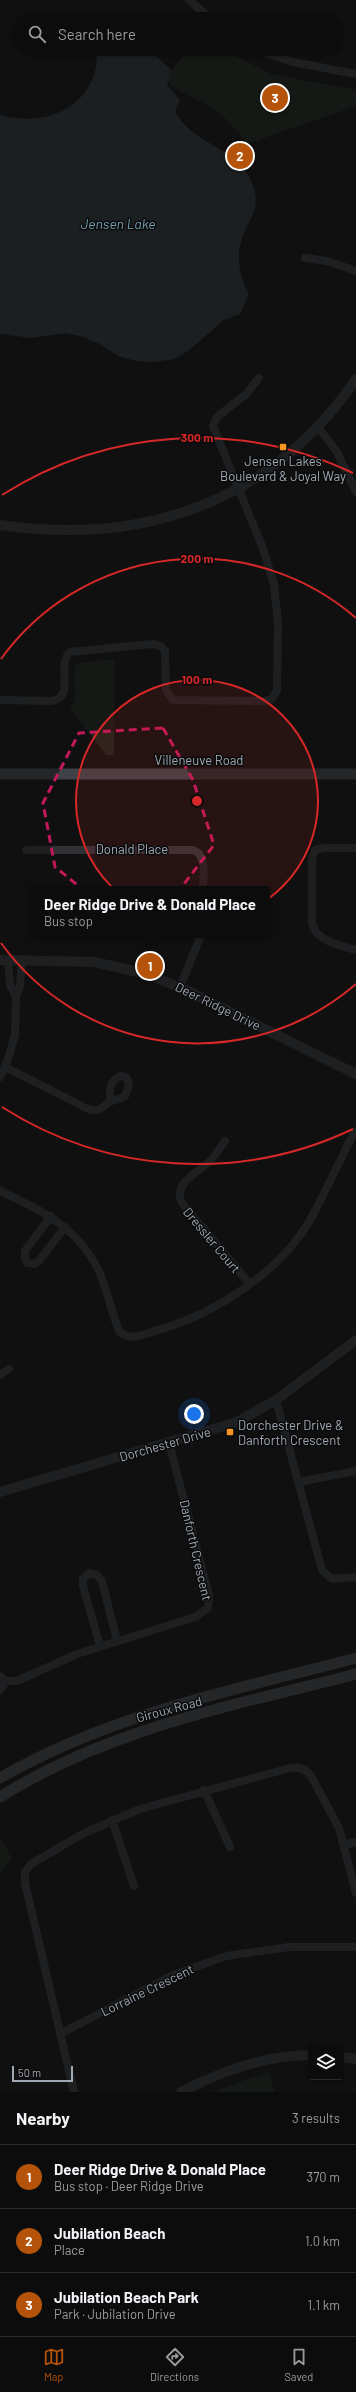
<!DOCTYPE html>
<meta charset="utf-8">
<style>
:root{--surface:#0c0c0d;--page:#1a1a1b;--text:#f1f3f6;--muted:#9a9b9d;--line:#2c2c2e;--accent:#b45309}
body{margin:0;font-family:Barlow,sans-serif;background:var(--page);color:var(--text)}
.controls{position:absolute;right:12px;bottom:12px;display:grid;overflow:hidden;border-radius:4px;box-shadow:0 1px 3px #0004}
.controls button{width:36px;height:36px;display:grid;place-items:center;padding:0;border:0;border-bottom:1px solid var(--line);background:var(--surface);color:var(--text);font:20px sans-serif}
.scale{position:absolute;left:12px;bottom:10px;width:61px;box-sizing:border-box;padding-left:4px;border:2px solid #a0a8b3;border-top:0;font-size:11px;line-height:14px;white-space:nowrap;color:#a0a8b3;-webkit-text-stroke:3px #0b0b0c;paint-order:stroke}
.you{position:absolute;left:194px;top:1414px;width:14px;height:14px;margin:-10px;border:3px solid #fff;border-radius:50%;background:#1a73e8;box-shadow:0 0 0 6px #1a73e833}
.badge{display:grid;place-items:center;width:26px;height:26px;border-radius:50%;background:var(--accent);color:#fff;font-size:13px;font-weight:700}
.pin{position:absolute;translate:-50% -50%;border:2px solid #fff;box-shadow:0 1px 4px #0006}
.popup{position:absolute;left:30px;top:886px;width:240px;height:52px;box-sizing:border-box;display:grid;place-content:center;border-radius:4px;background:var(--surface);filter:drop-shadow(0 1px 3px #0005);font-size:13px;white-space:nowrap;color:var(--muted)}
.popup b{font-size:15px;color:var(--text)}
.popup::after{content:'';position:absolute;left:50%;top:100%;margin-left:-8px;border:8px solid transparent;border-top-color:var(--surface)}
.list{margin:0;padding:0;list-style:none}
h2{display:flex;justify-content:space-between;align-items:center;height:52px;margin:0;padding:0 16px;font-size:17px}
h2 small{font-size:13px;font-weight:400;color:var(--muted)}
.list li{display:grid;grid-template-columns:26px 1fr auto;gap:12px;align-items:center;box-sizing:border-box;height:64px;padding:0 16px;border-top:1px solid var(--line)}
.list b{display:block;font-size:15px;white-space:nowrap}
.list p{margin:0;font-size:13px;white-space:nowrap;color:var(--muted)}
.list em{font-size:13px;font-style:normal;color:var(--muted)}
.icon{flex:none;width:22px;height:22px;fill:none;stroke:currentColor;stroke-width:2;stroke-linecap:round;stroke-linejoin:round}
.map{position:relative;flex:none;width:356px;height:2092px;overflow:hidden}
.search{position:absolute;background:var(--surface);box-shadow:0 1px 3px #0004;left:12px;right:12px;top:12px;height:44px;display:flex;align-items:center;gap:10px;box-sizing:border-box;padding:0 14px;border-radius:22px;color:var(--muted);font-size:15px}
.sheet{height:244px;background:var(--surface)}
nav{display:flex;justify-content:space-around;align-items:center;box-sizing:border-box;height:56px;border-top:1px solid var(--line);background:var(--surface);font-size:11px;color:var(--muted)}
nav a{display:grid;justify-items:center;gap:2px}
nav .on{color:var(--accent)}
.map>svg:first-child{display:block}
</style>
<div class="map">
<svg width="356" height="2092" viewBox="0 0 356 2092">
<rect width="100%" height="100%" fill="#101011"/>
<path fill="#1c241c" d="M190 49H222L271 74 356 90V106L247 144C236 129 224 114 207 105 193 97 180 93 167 82L171 71Z
M115 659 114 755H106L70 708C82 695 68 676 77 663Z
M0 1837 12 1859 0 1873Z
M269 2072 274 2092H212Z"/>
<path fill="#283237" d="M97 49H148L169 68 171 71 167 85 180 100 175 111C191 145 238 146 252 183 262 209 250 215 242 238 236 257 239 276 249 294L240 314 224 320 188 351 174 359 153 362 136 361 118 356 100 344 80 336 65 333 31 338 0 334V115C48 129 100 104 97 49Z"/>
<g fill="none" stroke-linecap="round" stroke-linejoin="round">
<path stroke="#303236" stroke-width="8" d="M189 0 211 19
M254 49 293 62 356 74
M305 258 327 261 356 271
M318 427 337 452 356 492
M0 700 52 701C76 697 56 664 70 652L152 644 161 646 165 651 166 690 173 700 264 701 272 699 277 690 278 623 274 584 262 546 213 426 217 417 246 394 259 378
M356 848H324L315 850 312 859V921C313 940 340 946 356 950
M26 850H193C208 855 203 877 203 889
M8 960 10 985 16 997
M180 987 201 935
M5 1067 86 1108C103 1115 101 1104 112 1101 117 1099 121 1099 125 1096L129 1085 126 1077 120 1076C110 1081 108 1091 111 1101
M0 1077 8 1059 15 1035 16 997 20 986 22 960
M225 1141C220 1148 216 1155 210 1161 198 1173 172 1183 182 1203L249 1283
M0 1191C42 1210 82 1230 101 1276 108 1294 112 1313 119 1331 130 1343 149 1332 162 1329 217 1312 281 1271 310 1220 322 1199 331 1178 342 1157 346 1149 350 1138 356 1131
M51 1216 25 1251V1258L27 1263 35 1264 38 1262 65 1227
M0 1375 9 1369
M276 1400 322 1570 332 1579 356 1577
M299 1482 356 1471
M100 1646 83 1586V1579L89 1573 97 1575 102 1581 117 1641
M0 1676 6 1681H17L77 1654 195 1617 208 1608 209 1595 169 1443
M0 1690 6 1681
M204 1790 230 1847
M112 1820 134 1886
M344 1845 356 1842
M60 2034 173 1975 226 1956 289 1947H356
M74 2092 25 1883V1872L31 1864 84 1833 140 1809 290 1768C299 1767 305 1768 311 1776L339 1828 356 1893"/>
<path stroke="#303236" stroke-width="10" d="M0 525C144 546 272 502 356 379
M0 960 94 962 147 974 188 991 356 1074
M0 1492 237 1422 276 1400 356 1340
M341 2057 356 2059
M181 2092C221 2071 265 2055 311 2055"/>
<path stroke="#3e4146" stroke-width="11" d="M0 774H356
M0 1778C110 1714 234 1690 356 1658
M0 1797C110 1728 232 1706 356 1674"/>
</g>
<path d="M0 0H356V2092H0ZM163 728 193 780 214 845 177 893 105 907 55 867 43 803 79 733Z" fill="#101011" fill-opacity=".55" fill-rule="evenodd"/>
<path fill="none" stroke="#c2185b" stroke-width="3" stroke-dasharray="8 5" stroke-linejoin="round" d="M163 728 193 780 214 845 177 893 105 907 55 867 43 803 79 733Z"/>
<circle cx="197" cy="801" r="121" fill="#d62828" fill-opacity=".12"/>
<g fill="none" stroke="#d62828" stroke-width="2">
<circle cx="197" cy="801" r="121"/>
<path d="M356 984A242 242 0 0 1 1 943M1 659A242 242 0 0 1 356 618"/>
<path d="M353 1129A363 363 0 0 1 2 1107M2 495A363 363 0 0 1 353 473"/>
</g>
<g fill="#f89421" stroke="#0b0b0c" stroke-width="1.5">
<rect x="279" y="443" width="8" height="8" rx="2"/>
<rect x="226" y="1428" width="8" height="8" rx="2"/>
</g>
<g text-anchor="middle" stroke-width="3" stroke-linejoin="round" paint-order="stroke">
<g font-size="13" fill="#a0a8b3" stroke="#0b0b0c">
<text x="283" y="466">Jensen Lakes<tspan x="283" dy="15">Boulevard &amp; Joyal Way</tspan></text>
<text x="238" y="1430" text-anchor="start">Dorchester Drive &amp;<tspan x="238" dy="15">Danforth Crescent</tspan></text>
</g>
<g font-size="13" fill="#a0a8b3" stroke="#0b0b0c">
<text x="199" y="765">Villeneuve Road</text>
<text x="132" y="854">Donald Place</text>
<text transform="translate(218 1006) rotate(26)" y="5">Deer Ridge Drive</text>
<text transform="translate(212 1240) rotate(50)" y="5">Dressler Court</text>
<text transform="translate(165 1444) rotate(-16)" y="5">Dorchester Drive</text>
<text transform="translate(196 1550) rotate(77)" y="5">Danforth Crescent</text>
<text transform="translate(169 1709) rotate(-15)" y="5">Giroux Road</text>
<text transform="translate(147 1990) rotate(-26)" y="5">Lorraine Crescent</text>
</g>
<g font-size="14" font-style="italic" fill="#759cb0" stroke="#0b0b0c">
<text x="118" y="229">Jensen Lake</text>
</g>
</g>
<circle cx="197" cy="801" r="6" fill="#d62828" stroke="#0b0b0c" stroke-width="2"/>
<g font-size="12" text-anchor="middle" font-weight="bold" fill="#d62828" stroke="#0b0b0c" stroke-width="3" stroke-linejoin="round" paint-order="stroke">
<text x="197" y="442">300 m</text>
<text x="197" y="563">200 m</text>
<text x="197" y="684">100 m</text>
</g>
</svg>
<div class="controls">
<button><svg class="icon" aria-label="layers" viewBox="0 0 24 24"><path d="M12 4l9 5-9 5-9-5zM3 14l9 5 9-5"/></svg></button>
</div>
<div class="scale">50 m</div>
<div class="you"></div>
<div class="pin badge" style="left:150px;top:966px">1</div>
<div class="popup"><b>Deer Ridge Drive &amp; Donald Place</b>Bus stop</div>
<div class="pin badge" style="left:240px;top:156px">2</div>
<div class="pin badge" style="left:275px;top:98px">3</div>
<div class="search"><svg class="icon" aria-label="search" viewBox="0 0 24 24"><circle cx="10" cy="10" r="6"/><path d="M15 15l6 6"/></svg>Search here</div>
</div>
<section class="sheet">
<h2>Nearby<small>3 results</small></h2>
<ul class="list">
<li><span class="badge">1</span><div><b>Deer Ridge Drive &amp; Donald Place</b><p>Bus stop · Deer Ridge Drive</p></div><em>370 m</em></li>
<li><span class="badge">2</span><div><b>Jubilation Beach</b><p>Place</p></div><em>1.0 km</em></li>
<li><span class="badge">3</span><div><b>Jubilation Beach Park</b><p>Park · Jubilation Drive</p></div><em>1.1 km</em></li>
</ul>
</section>
<nav>
<a class="on"><svg class="icon" aria-label="map" viewBox="0 0 24 24"><path d="M3 6l6-2 6 2 6-2v14l-6 2-6-2-6 2zM9 4v14M15 6v14"/></svg>Map</a>
<a><svg class="icon" aria-label="directions" viewBox="0 0 24 24"><path d="M12 3l9 9-9 9-9-9zM9 14v-3h6M13 9l2 2-2 2"/></svg>Directions</a>
<a><svg class="icon" aria-label="saved" viewBox="0 0 24 24"><path d="M7 4h10v16l-5-4-5 4z"/></svg>Saved</a>
</nav>
